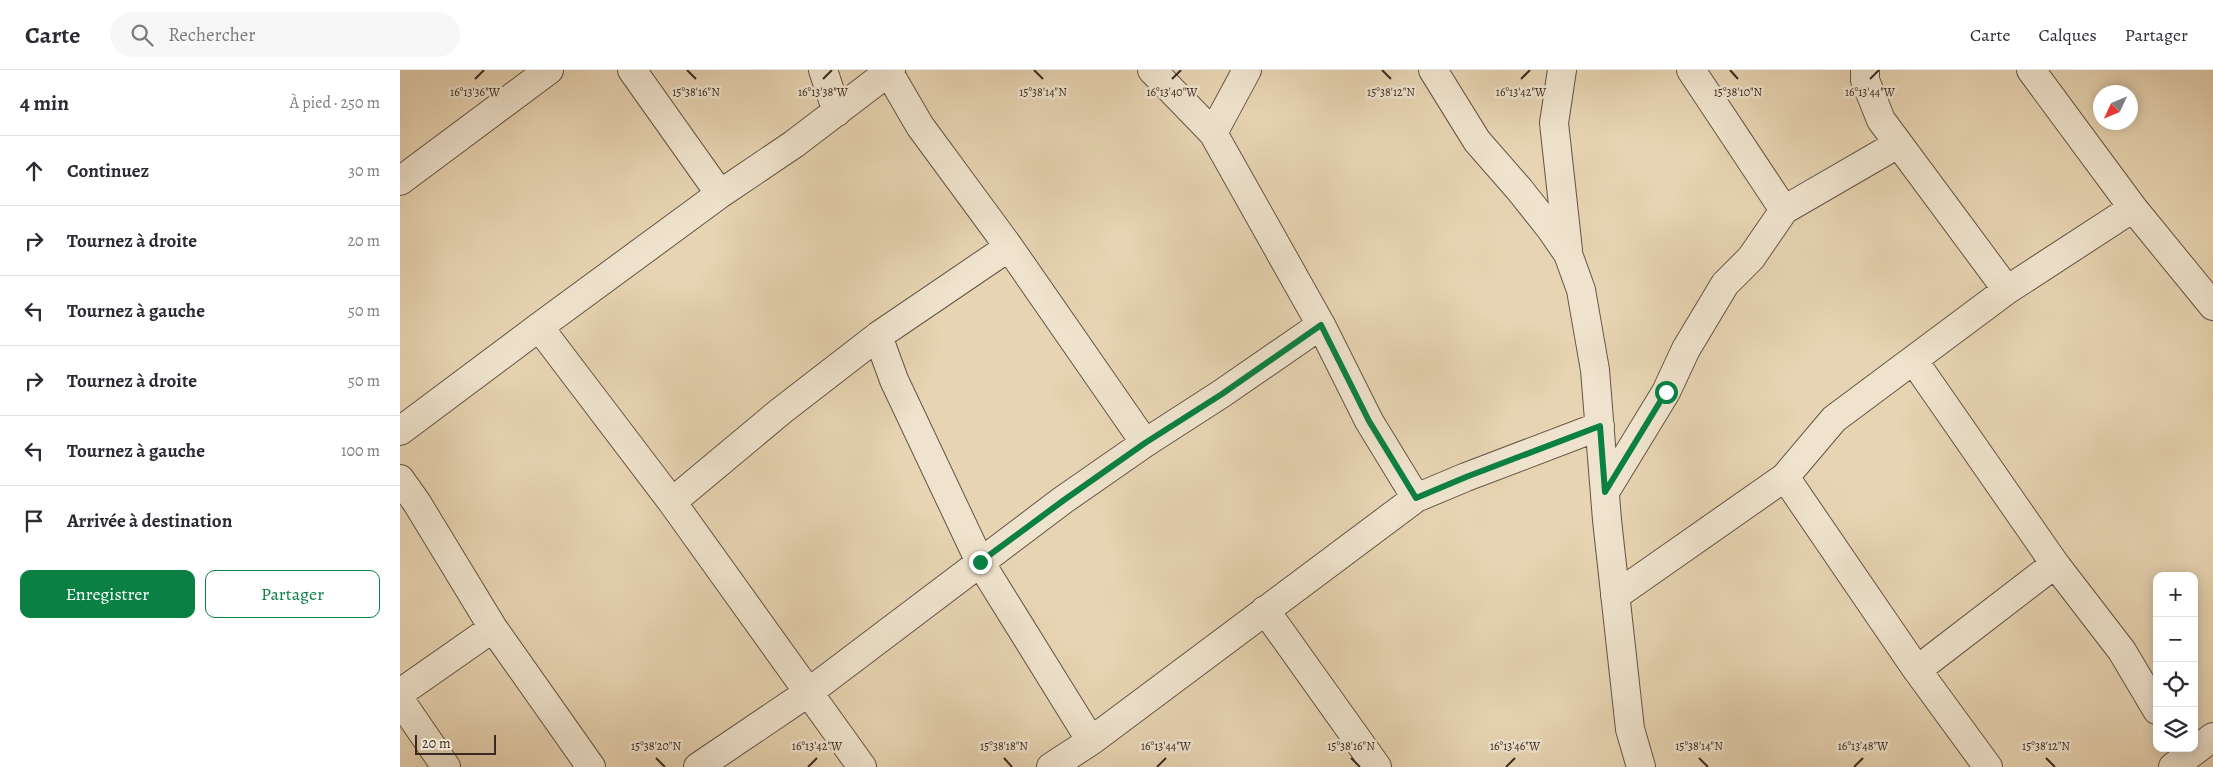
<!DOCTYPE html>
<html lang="fr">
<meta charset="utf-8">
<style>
:root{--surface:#fff;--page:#f7f7f7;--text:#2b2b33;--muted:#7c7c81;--line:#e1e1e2;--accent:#0b8043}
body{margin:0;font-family:Alegreya,serif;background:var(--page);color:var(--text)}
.controls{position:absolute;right:15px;bottom:15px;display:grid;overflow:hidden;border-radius:10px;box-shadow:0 2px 12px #0003}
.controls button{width:45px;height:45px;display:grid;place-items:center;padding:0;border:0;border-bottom:1px solid var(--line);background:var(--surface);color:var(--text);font:25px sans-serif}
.compass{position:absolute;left:1693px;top:15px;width:45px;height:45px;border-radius:50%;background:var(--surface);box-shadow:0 2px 12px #0003;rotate:226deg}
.scale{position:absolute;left:15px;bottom:12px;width:81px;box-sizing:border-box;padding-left:5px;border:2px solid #392921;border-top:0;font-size:14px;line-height:18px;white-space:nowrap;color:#392921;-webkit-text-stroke:4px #efe3cd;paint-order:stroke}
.stop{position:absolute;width:15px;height:15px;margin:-11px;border:4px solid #0b8043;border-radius:50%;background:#fff}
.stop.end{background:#0b8043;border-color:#fff;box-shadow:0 1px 5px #0008}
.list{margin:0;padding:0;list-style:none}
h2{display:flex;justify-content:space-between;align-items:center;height:65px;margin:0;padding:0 20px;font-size:21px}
h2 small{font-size:16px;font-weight:400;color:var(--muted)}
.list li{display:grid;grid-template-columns:32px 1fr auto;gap:15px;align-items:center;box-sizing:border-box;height:70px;padding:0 20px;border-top:1px solid var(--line)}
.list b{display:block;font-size:19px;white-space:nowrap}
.list em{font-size:16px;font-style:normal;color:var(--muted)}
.actions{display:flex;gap:10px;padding:15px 20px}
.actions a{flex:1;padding:11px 0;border:1px solid var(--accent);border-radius:10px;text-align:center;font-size:18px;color:var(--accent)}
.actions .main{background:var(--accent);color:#fff}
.icon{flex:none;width:28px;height:28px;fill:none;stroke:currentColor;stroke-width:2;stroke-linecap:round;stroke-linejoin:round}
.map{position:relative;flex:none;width:1813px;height:697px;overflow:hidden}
header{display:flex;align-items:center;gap:30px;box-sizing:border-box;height:70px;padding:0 25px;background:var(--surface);border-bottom:1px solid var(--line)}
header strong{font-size:24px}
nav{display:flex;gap:28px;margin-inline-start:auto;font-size:18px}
.search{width:350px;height:45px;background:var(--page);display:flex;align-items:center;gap:12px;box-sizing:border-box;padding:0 18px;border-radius:28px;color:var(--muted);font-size:19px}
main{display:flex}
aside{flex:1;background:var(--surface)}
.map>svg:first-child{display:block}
</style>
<header>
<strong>Carte</strong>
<div class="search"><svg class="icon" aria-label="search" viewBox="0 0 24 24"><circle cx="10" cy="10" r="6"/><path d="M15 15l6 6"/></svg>Rechercher</div>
<nav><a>Carte</a><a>Calques</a><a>Partager</a></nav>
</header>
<main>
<aside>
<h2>4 min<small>À pied · 250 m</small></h2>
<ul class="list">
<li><svg class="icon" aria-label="ahead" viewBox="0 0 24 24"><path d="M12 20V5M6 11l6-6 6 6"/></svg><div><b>Continuez</b></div><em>30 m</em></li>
<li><svg class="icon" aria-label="right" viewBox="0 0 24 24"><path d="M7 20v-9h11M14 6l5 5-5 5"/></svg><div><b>Tournez à droite</b></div><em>20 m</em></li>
<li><svg class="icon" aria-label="left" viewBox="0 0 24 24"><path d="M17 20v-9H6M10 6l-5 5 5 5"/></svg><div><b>Tournez à gauche</b></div><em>50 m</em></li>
<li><svg class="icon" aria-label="right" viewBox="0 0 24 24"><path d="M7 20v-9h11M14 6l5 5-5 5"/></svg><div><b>Tournez à droite</b></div><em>50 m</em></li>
<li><svg class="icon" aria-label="left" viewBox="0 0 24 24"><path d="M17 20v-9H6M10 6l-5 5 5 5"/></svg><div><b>Tournez à gauche</b></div><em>100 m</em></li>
<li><svg class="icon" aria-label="arrive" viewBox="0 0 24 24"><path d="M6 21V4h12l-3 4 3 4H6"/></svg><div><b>Arrivée à destination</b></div></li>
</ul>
<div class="actions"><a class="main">Enregistrer</a><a>Partager</a></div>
</aside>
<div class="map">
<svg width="1813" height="697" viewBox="0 0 1813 697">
<rect width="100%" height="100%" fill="#e7d4b2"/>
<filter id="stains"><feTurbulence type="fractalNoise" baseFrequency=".004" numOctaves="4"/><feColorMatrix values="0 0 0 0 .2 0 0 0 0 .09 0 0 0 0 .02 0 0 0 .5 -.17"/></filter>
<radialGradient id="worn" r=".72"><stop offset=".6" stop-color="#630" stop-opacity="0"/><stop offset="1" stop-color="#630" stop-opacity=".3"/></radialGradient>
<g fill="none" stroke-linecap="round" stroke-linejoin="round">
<defs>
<path id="minor" d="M232 0 320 124
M423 0 437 42
M1033 0 1077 71 1119 119 1150 158 1168 184 1181 220 1195 300 1207 450 1230 659 1241 697
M1162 0 1154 53 1168 180
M1291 0 1384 140
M1465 0V10L1481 50 1607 220
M1631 0 1733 138 1813 236
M488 1 520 56 609 177 745 373
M813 63 847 0
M0 111 149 0
M139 257 272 432 462 697
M478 266 494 310 580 492 691 671
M1514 291 1655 494 1722 581 1757 640
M0 361 139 257 320 124 394 74 491 0
M1385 407 1517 600 1588 697
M0 409 17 433 93 558 191 697
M1205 422 1266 322 1286 279 1325 214 1351 188 1384 140 1498 74
M1016 428 1066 407 1200 356
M272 432 381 341 478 266 609 177
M1215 526 1385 407 1434 349 1607 220 1733 138
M865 540 977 697
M1517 600 1655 494
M0 623 93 558
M0 630 46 697
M298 697 409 622 663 430 745 373 821 324 921 255
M651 697 691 671 1016 428 969 351 921 255 813 63 752 0
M1773 697 1813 667"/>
</defs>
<use href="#minor" stroke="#645445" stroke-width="30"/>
<use href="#minor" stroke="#efe3cd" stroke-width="28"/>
</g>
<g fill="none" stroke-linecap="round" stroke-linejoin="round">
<path stroke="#0b8043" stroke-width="6" d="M580 492 664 430 745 373 822 324 921 255 969 351 1016 428 1066 407 1200 356 1205 422 1266 322"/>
</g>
<path fill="none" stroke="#392921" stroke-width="2" d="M287 0 296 9M634 0 643 9M982 0 991 9M1330 0 1338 9M75 9 84 0M423 9 432 0M772 9 781 0M1121 9 1130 0M1470 9 1479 0M256 688 265 697M604 688 612 697M951 688 960 697M1299 688 1308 697M1646 688 1655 697M408 697 417 688M757 697 766 688M1106 697 1115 688M1454 697 1463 688"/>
<g font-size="12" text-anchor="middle" fill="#392921" stroke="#efe3cd" stroke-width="5" stroke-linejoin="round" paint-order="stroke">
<text x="75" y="26">16°13'36"W</text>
<text x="423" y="26">16°13'38"W</text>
<text x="772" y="26">16°13'40"W</text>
<text x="1121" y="26">16°13'42"W</text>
<text x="1470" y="26">16°13'44"W</text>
<text x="296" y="26">15°38'16"N</text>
<text x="643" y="26">15°38'14"N</text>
<text x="991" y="26">15°38'12"N</text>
<text x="1338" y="26">15°38'10"N</text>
<text x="256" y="680">15°38'20"N</text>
<text x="604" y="680">15°38'18"N</text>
<text x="951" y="680">15°38'16"N</text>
<text x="1299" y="680">15°38'14"N</text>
<text x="1646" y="680">15°38'12"N</text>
<text x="417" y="680">16°13'42"W</text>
<text x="766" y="680">16°13'44"W</text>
<text x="1115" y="680">16°13'46"W</text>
<text x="1463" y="680">16°13'48"W</text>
</g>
<rect width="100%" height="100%" filter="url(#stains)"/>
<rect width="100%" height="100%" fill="url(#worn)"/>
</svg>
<div class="controls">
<button>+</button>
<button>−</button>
<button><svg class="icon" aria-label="locate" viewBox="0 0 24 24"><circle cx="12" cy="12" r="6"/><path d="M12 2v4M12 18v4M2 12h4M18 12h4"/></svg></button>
<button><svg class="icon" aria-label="layers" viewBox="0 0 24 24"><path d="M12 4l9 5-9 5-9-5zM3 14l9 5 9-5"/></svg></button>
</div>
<svg class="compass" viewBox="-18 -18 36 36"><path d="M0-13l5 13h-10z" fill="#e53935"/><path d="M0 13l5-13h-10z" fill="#7c7c81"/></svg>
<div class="scale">20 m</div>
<div class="stop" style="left:1266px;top:322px"></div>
<div class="stop end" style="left:580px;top:492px"></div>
</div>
</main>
